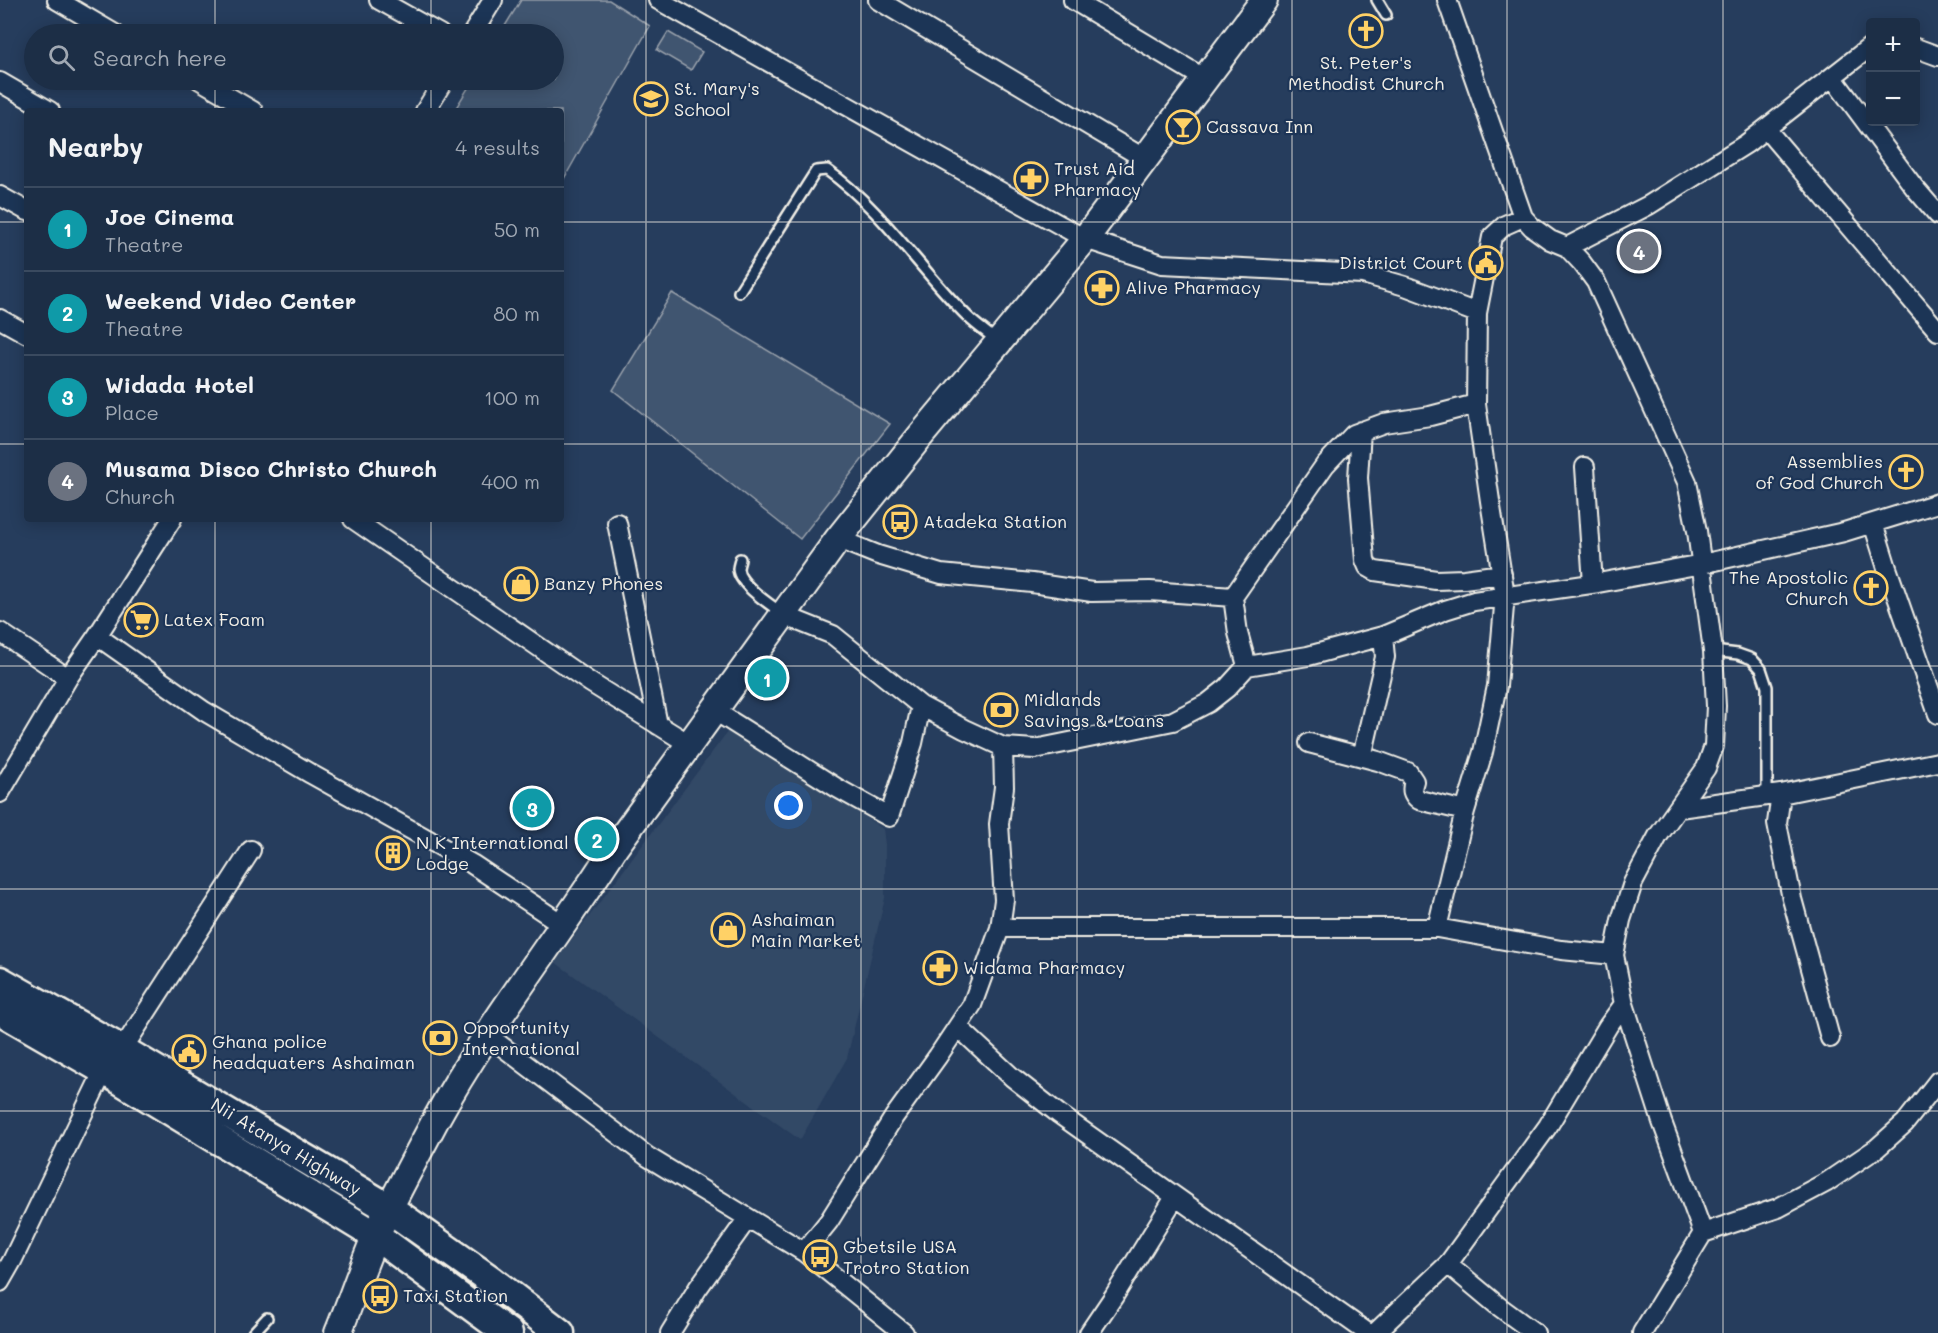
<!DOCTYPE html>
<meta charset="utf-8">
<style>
:root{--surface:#1c2e46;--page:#293a51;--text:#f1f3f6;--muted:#a0a8b3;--line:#3a4a5f;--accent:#ffd166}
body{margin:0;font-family:Mali,sans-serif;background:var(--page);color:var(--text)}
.controls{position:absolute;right:18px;top:18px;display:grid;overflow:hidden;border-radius:6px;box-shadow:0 3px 15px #0003}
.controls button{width:54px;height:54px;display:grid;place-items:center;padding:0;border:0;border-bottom:2px solid var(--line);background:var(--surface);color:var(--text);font:30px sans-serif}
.you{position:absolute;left:789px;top:806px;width:21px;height:21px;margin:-15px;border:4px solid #fff;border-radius:50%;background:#1a73e8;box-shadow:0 0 0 9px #1a73e833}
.badge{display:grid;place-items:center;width:39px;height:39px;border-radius:50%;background:var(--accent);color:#fff;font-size:20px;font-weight:700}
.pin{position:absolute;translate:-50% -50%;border:3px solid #fff;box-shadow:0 2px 6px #0006}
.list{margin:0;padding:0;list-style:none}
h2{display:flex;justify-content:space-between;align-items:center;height:78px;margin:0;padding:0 24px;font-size:26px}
h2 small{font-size:20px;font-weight:400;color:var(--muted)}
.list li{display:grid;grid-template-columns:39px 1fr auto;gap:18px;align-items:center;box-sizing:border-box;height:84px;padding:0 24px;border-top:2px solid var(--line)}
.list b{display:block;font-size:22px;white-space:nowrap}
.list p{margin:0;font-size:20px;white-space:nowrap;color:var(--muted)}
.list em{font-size:20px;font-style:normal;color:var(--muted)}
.icon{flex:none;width:33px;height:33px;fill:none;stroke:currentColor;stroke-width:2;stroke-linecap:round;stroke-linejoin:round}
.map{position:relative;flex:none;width:1938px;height:1333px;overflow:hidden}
.search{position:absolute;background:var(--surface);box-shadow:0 3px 15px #0003;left:24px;top:24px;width:540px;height:66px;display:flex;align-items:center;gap:15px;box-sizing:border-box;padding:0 21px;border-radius:33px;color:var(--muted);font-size:22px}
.panel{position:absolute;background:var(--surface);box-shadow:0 3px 15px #0003;left:24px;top:108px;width:540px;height:414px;border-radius:6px}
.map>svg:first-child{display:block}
</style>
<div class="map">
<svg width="1938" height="1333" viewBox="0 0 1938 1333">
<rect width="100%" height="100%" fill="#263d5d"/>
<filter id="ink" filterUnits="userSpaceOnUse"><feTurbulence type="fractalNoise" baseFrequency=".0167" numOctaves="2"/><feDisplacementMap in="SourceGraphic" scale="12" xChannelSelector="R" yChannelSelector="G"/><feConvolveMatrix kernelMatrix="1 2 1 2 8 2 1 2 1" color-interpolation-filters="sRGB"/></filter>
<g filter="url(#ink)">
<path fill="#334966" d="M731 727 883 829 885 845V898L847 1058 800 1140 555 962Z"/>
<path fill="#40546f" stroke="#9aa2ac" stroke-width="1.5" d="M521 0H609L650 26 561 184V111H454L473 80H554V34H500Z
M668 32 702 52 691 70 657 50Z
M672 293 890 424 800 539 613 390Z"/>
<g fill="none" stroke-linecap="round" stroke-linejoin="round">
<defs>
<path id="lane" d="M1377 0 1386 15
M739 292 816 171 827 170C883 210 920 270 968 317 977 326 988 333 997 341
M740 559C740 562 738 565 738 569 739 585 771 605 783 614
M1713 651 1738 654 1752 659 1761 669 1767 687V795
M253 1333 267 1318"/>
<path id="street" d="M57 0 115 34
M379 0 440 34
M658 0 1085 239 1162 264 1363 274 1405 286 1477 313
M878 0 1145 159
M1073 0 1205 79
M1447 0 1523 217 1532 227 1550 240 1567 247 1582 263 1596 282 1687 482 1697 531 1713 651 1716 706 1714 746 1706 768 1658 836 1633 883 1621 920 1614 955 1624 1004 1662 1122 1703 1233 1642 1333
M472 34 493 0
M1916 48 1938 56
M1833 78 1914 187 1938 215
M200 80 253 111
M0 82 50 111
M425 111 444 80
M1766 129 1938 331
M0 196 27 211
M1567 247 1649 205 1746 144 1870 47
M0 319 27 334
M1361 431 1358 478 1365 560 1368 567 1375 571 1436 580 1464 579 1502 574
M1585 467 1593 584
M353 519 591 683 689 744
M617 523 658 725
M1873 523 1887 568 1938 714
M838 539 878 555 941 574 1032 583 1092 592 1150 591 1233 597 1238 633 1247 666
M1233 597 1325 465 1354 434 1384 423 1430 416 1476 404
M783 615 833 635 921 706 964 729 1003 747 1035 749 1173 721 1208 703 1227 688 1247 666 1308 656 1383 636 1445 610 1474 601 1598 583 1702 564 1844 532 1938 503
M0 632 68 678
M97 636 204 711 311 774 472 864 562 924
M715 711 837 788 889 817 913 743 921 706
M1309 743 1378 761 1408 772 1414 781C1411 790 1412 794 1419 800L1465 811
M1362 757 1385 657 1383 636
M0 793 68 678 97 636 172 519
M1781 794 1777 823 1792 899 1830 1038
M1679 808 1781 794 1938 762
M1000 928H1437L1561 950 1614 955
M1437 928 1465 811 1483 752 1497 686 1505 595 1490 501 1476 404 1477 313 1492 237 1505 225 1523 217
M958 1027 1012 1077 1059 1114 1368 1333
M487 1035 648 1157 804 1252 904 1333
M122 1050 251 850
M1703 1233 1778 1208 1827 1182 1877 1148 1905 1123 1938 1081
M804 1252 829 1221 894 1117 938 1056 972 1005 1000 928 1004 900 999 824 1004 787 1003 747
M1448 1264 1548 1126 1608 1026 1624 1004
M0 1282 12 1261 104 1070
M670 1333 698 1288 748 1218
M1089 1333 1114 1296 1175 1197
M1375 1333 1448 1264 1497 1305 1535 1333"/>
<path id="secondary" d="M338 1333C351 1301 362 1267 376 1235 394 1197 415 1159 435 1121 487 1026 555 941 613 850L838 539 922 434 1085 239 1264 0"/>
<path id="primary" d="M0 981 122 1050 390 1209 492 1281 560 1333
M0 1010 104 1070 376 1236 508 1333"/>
</defs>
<use href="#lane" stroke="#f4f1e8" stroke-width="14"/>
<use href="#street" stroke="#f4f1e8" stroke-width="22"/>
<use href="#secondary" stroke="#f4f1e8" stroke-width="30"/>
<use href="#primary" stroke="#f4f1e8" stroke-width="33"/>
<use href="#lane" stroke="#1d3557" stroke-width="9"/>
<use href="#street" stroke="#1d3557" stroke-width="18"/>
<use href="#secondary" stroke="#1d3557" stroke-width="26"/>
<use href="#primary" stroke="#1d3557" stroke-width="28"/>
</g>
</g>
<path fill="none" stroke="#f4f1e8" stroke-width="1.5" stroke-opacity="0.55" d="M215 0V34M431 0V34M646 0V1333M861 0V1333M1077 0V1333M1292 0V1333M1507 0V1333M1723 0V1333M215 80V111M431 80V111M0 222H27M561 222H1938M0 444H27M561 444H1938M215 519V1333M431 519V1333M0 666H1938M0 889H1938M0 1111H1938"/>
<defs>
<symbol id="church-ring" viewBox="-11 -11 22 22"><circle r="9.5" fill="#1d3557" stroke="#ffd166" stroke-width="1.5"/><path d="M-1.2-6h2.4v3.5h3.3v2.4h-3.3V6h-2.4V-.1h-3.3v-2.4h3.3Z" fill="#ffd166"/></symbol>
<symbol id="school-ring" viewBox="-11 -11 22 22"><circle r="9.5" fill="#1d3557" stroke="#ffd166" stroke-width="1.5"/><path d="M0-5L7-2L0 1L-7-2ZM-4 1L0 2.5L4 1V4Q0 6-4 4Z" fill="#ffd166"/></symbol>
<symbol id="bar-ring" viewBox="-11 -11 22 22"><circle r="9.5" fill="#1d3557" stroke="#ffd166" stroke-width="1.5"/><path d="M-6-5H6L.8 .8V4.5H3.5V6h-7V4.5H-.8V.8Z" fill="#ffd166"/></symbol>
<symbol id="pharmacy-ring" viewBox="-11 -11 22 22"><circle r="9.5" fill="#1d3557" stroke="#ffd166" stroke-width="1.5"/><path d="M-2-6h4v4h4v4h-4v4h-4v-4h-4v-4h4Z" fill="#ffd166"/></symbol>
<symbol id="civic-ring" viewBox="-11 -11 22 22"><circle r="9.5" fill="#1d3557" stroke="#ffd166" stroke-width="1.5"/><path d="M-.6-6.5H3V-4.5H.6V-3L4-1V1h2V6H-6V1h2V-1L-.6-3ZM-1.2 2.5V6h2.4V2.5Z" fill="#ffd166"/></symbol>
<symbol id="bus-ring" viewBox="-11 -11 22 22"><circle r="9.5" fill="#1d3557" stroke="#ffd166" stroke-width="1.5"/><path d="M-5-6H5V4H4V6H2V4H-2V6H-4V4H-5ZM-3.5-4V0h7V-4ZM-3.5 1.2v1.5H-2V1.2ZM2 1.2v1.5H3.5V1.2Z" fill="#ffd166"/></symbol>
<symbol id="shop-ring" viewBox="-11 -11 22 22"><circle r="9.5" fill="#1d3557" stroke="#ffd166" stroke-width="1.5"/><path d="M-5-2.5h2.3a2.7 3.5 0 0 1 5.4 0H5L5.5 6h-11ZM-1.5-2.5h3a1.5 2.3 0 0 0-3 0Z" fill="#ffd166"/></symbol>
<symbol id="supermarket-ring" viewBox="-11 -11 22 22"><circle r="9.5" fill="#1d3557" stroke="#ffd166" stroke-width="1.5"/><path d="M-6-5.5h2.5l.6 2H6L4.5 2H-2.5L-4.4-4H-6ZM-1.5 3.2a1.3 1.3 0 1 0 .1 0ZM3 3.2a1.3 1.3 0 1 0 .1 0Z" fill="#ffd166"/></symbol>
<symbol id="bank-ring" viewBox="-11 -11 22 22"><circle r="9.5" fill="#1d3557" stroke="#ffd166" stroke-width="1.5"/><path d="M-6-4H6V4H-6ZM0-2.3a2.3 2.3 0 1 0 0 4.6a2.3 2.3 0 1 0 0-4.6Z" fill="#ffd166"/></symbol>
<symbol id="building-ring" viewBox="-11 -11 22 22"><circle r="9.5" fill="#1d3557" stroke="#ffd166" stroke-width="1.5"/><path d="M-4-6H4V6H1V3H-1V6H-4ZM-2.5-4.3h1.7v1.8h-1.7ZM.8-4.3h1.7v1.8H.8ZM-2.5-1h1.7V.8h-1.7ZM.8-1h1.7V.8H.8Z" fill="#ffd166"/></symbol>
</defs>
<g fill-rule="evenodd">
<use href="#church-ring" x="1347" y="12" width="38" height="38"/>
<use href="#school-ring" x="632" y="80" width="38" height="38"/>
<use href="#bar-ring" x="1164" y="108" width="38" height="38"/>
<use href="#pharmacy-ring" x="1012" y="160" width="38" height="38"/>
<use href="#civic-ring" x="1467" y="244" width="38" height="38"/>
<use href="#pharmacy-ring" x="1083" y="269" width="38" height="38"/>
<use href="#church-ring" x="1887" y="453" width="38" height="38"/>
<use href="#bus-ring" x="881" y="503" width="38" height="38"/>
<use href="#shop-ring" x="502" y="565" width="38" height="38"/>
<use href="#church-ring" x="1852" y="569" width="38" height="38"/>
<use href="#supermarket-ring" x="122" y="601" width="38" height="38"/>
<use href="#bank-ring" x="982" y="691" width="38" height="38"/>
<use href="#building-ring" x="374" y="834" width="38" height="38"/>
<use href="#shop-ring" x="709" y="911" width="38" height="38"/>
<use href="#pharmacy-ring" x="921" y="949" width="38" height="38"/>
<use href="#bank-ring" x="421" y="1019" width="38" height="38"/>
<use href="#civic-ring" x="170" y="1033" width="38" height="38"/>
<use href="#bus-ring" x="801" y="1238" width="38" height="38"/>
<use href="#bus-ring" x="361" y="1277" width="38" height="38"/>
</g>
<g text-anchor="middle" stroke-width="4.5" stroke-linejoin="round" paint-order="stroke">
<g font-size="18" fill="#f4f1e8" stroke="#1d3557" text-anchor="start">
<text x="1366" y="69" text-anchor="middle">St. Peter's<tspan x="1366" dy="21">Methodist Church</tspan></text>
<text x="674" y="95">St. Mary's<tspan x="674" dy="21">School</tspan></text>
<text x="1206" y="133">Cassava Inn</text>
<text x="1054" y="175">Trust Aid<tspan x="1054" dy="21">Pharmacy</tspan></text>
<text x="1463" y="269" text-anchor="end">District Court</text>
<text x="1125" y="294">Alive Pharmacy</text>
<text x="1883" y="468" text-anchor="end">Assemblies<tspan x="1883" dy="21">of God Church</tspan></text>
<text x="923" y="528">Atadeka Station</text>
<text x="1848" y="584" text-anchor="end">The Apostolic<tspan x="1848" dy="21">Church</tspan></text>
<text x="544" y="590">Banzy Phones</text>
<text x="164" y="626">Latex Foam</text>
<text x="1024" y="706">Midlands<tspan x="1024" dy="21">Savings &amp; Loans</tspan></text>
<text x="416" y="849">N K International<tspan x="416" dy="21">Lodge</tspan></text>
<text x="751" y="926">Ashaiman<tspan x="751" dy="21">Main Market</tspan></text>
<text x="963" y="974">Widama Pharmacy</text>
<text x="463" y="1034">Opportunity<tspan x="463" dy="21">International</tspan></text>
<text x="212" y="1048">Ghana police<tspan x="212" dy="21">headquaters Ashaiman</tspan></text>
<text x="843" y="1253">Gbetsile USA<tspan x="843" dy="21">Trotro Station</tspan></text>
<text x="403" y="1302">Taxi Station</text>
</g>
<g font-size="18" fill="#f4f1e8" stroke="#1d3557">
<text transform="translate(286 1147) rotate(31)" y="6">Nii Atanya Highway</text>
</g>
</g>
</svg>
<div class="controls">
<button>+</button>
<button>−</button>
</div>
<div class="you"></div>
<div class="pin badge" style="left:767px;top:678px;background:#0f9aa8">1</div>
<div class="pin badge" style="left:597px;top:839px;background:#0f9aa8">2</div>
<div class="pin badge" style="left:532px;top:808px;background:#0f9aa8">3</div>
<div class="pin badge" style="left:1639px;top:251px;background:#6b7280">4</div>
<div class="search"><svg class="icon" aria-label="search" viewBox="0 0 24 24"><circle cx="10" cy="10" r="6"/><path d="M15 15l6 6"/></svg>Search here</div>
<section class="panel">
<h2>Nearby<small>4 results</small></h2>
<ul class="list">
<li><span class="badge" style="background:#0f9aa8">1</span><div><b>Joe Cinema</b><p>Theatre</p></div><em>50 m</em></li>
<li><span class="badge" style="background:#0f9aa8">2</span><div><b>Weekend Video Center</b><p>Theatre</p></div><em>80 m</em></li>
<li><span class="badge" style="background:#0f9aa8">3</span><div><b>Widada Hotel</b><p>Place</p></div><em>100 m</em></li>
<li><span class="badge" style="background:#6b7280">4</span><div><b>Musama Disco Christo Church</b><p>Church</p></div><em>400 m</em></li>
</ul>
</section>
</div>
